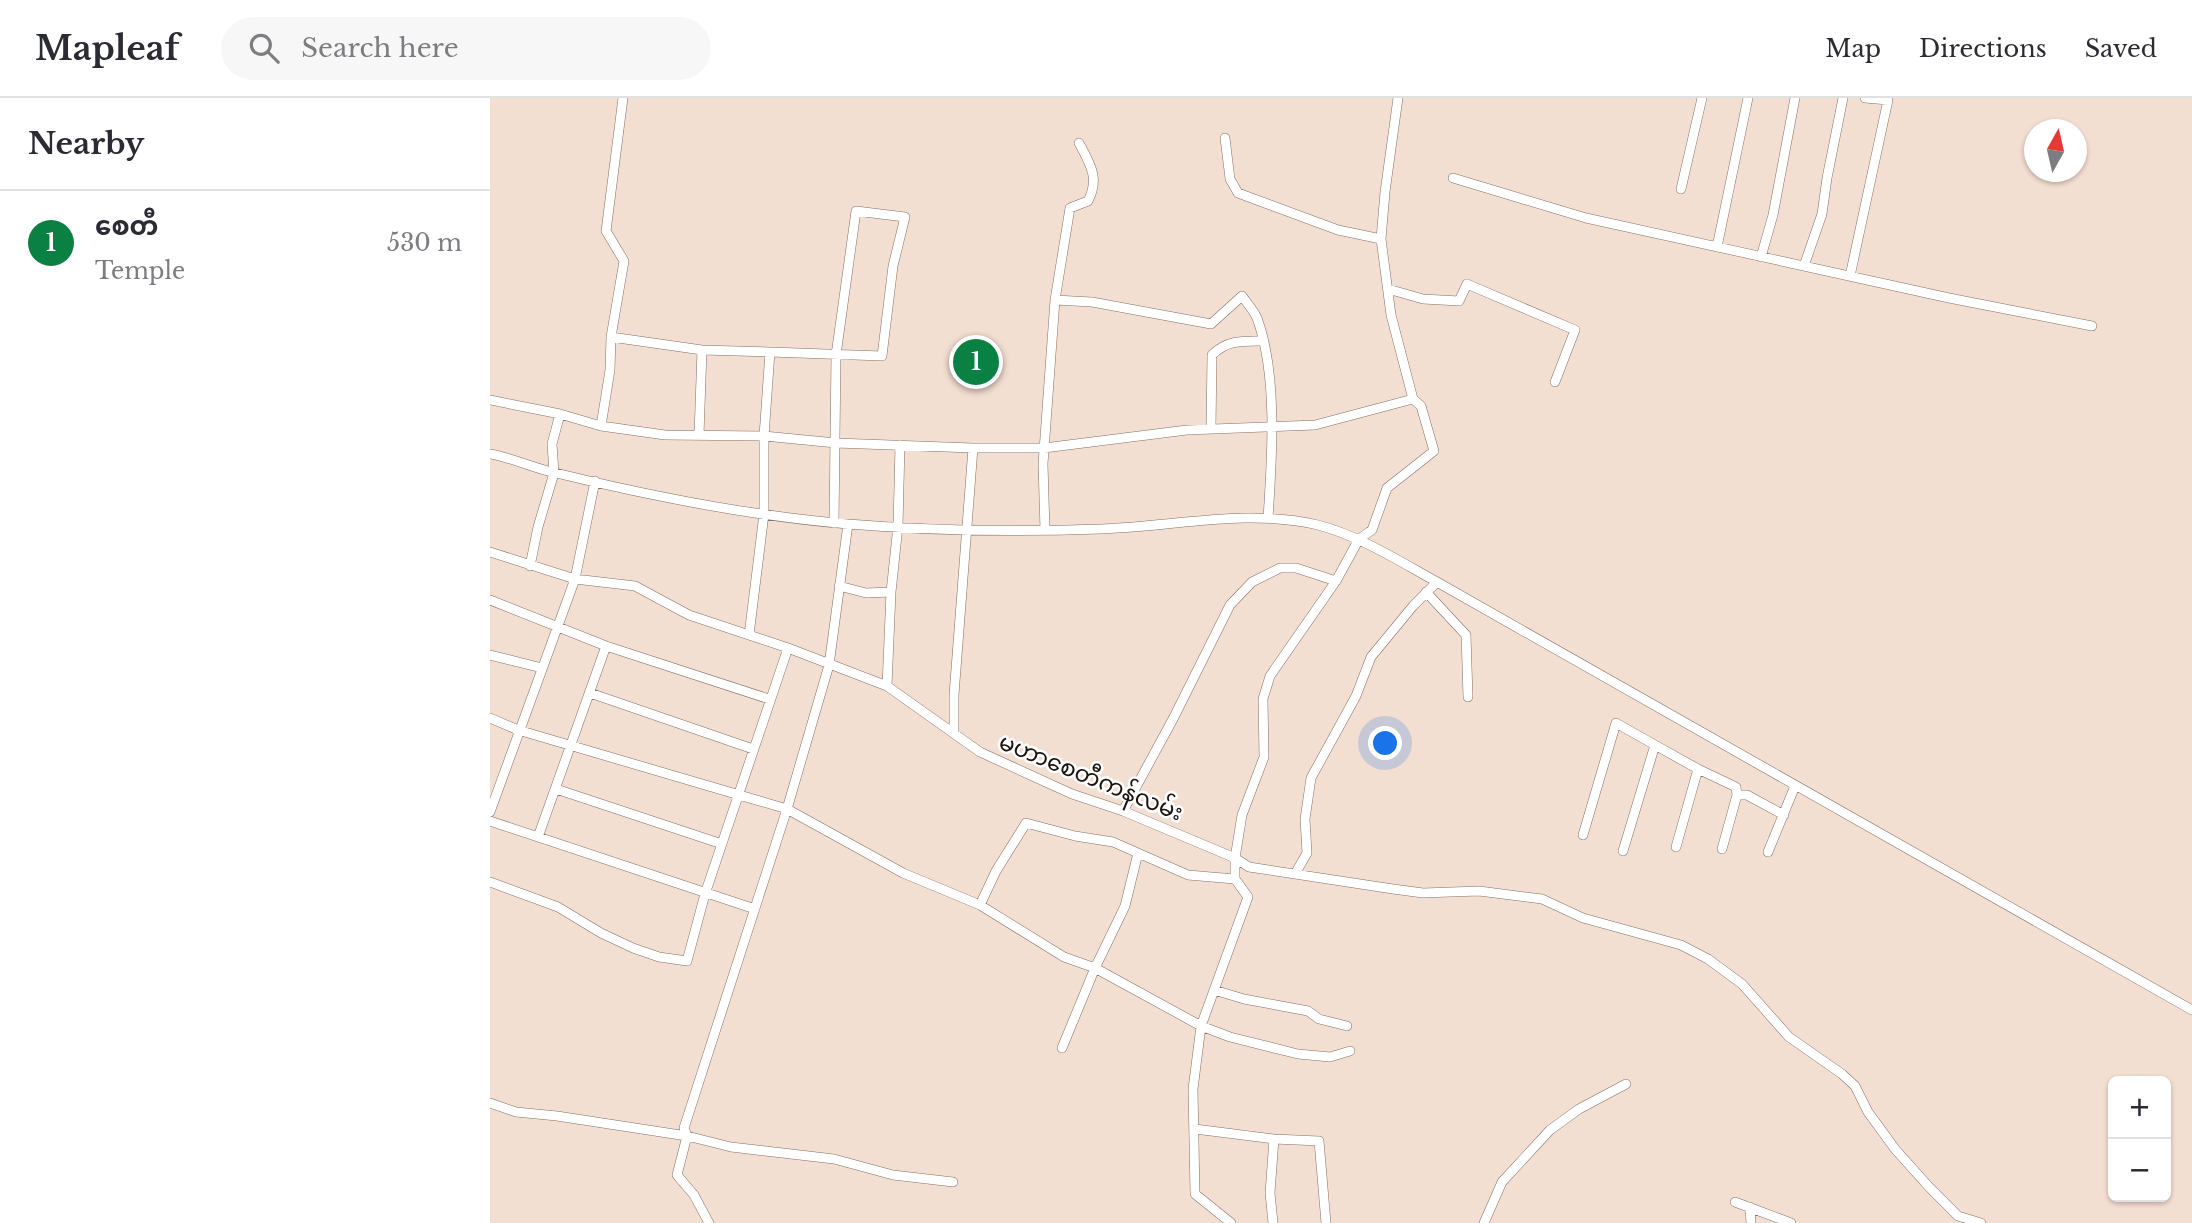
<!DOCTYPE html>
<meta charset="utf-8">
<style>
:root{--surface:#fff;--page:#f7f7f7;--text:#2b2b33;--muted:#7c7c81;--line:#e1e1e2;--accent:#0b8043}
body{margin:0;font-family:"Libre Baskerville","Noto Sans Myanmar",serif;background:var(--page);color:var(--text)}
.controls{position:absolute;right:21px;bottom:21px;display:grid;overflow:hidden;border-radius:10px;box-shadow:0 2px 5px #0004}
.controls button{width:63px;height:63px;display:grid;place-items:center;padding:0;border:0;border-bottom:2px solid var(--line);background:var(--surface);color:var(--text);font:35px sans-serif}
.compass{position:absolute;left:1534px;top:21px;width:63px;height:63px;border-radius:50%;background:var(--surface);box-shadow:0 2px 5px #0004;rotate:8deg}
.you{position:absolute;left:896px;top:646px;width:24px;height:24px;margin:-18px;border:5px solid #fff;border-radius:50%;background:#1a73e8;box-shadow:0 0 0 10px #1a73e833}
.badge{display:grid;place-items:center;width:46px;height:46px;border-radius:50%;background:var(--accent);color:#fff;font-size:23px;font-weight:700}
.pin{position:absolute;translate:-50% -50%;border:4px solid #fff;box-shadow:0 2px 7px #0006}
.list{margin:0;padding:0;list-style:none}
h2{display:flex;justify-content:space-between;align-items:center;height:91px;margin:0;padding:0 28px;font-size:30px}
h2 small{font-size:23px;font-weight:400;color:var(--muted)}
.list li{display:grid;grid-template-columns:46px 1fr auto;gap:21px;align-items:center;box-sizing:border-box;height:105px;padding:0 28px;border-top:2px solid var(--line)}
.list b{display:block;font-size:26px;white-space:nowrap}
.list p{margin:0;font-size:23px;white-space:nowrap;color:var(--muted)}
.list em{font-size:23px;font-style:normal;color:var(--muted)}
.icon{flex:none;width:38px;height:38px;fill:none;stroke:currentColor;stroke-width:2;stroke-linecap:round;stroke-linejoin:round}
.map{position:relative;flex:none;width:1702px;height:1125px;overflow:hidden}
header{display:flex;align-items:center;gap:42px;box-sizing:border-box;height:98px;padding:0 35px;background:var(--surface);border-bottom:2px solid var(--line)}
header strong{font-size:33px}
nav{display:flex;gap:38px;margin-inline-start:auto;font-size:24px}
.search{width:490px;height:63px;background:var(--page);display:flex;align-items:center;gap:18px;box-sizing:border-box;padding:0 24px;border-radius:38px;color:var(--muted);font-size:26px}
main{display:flex}
aside{flex:1;background:var(--surface)}
.map>svg:first-child{display:block}
</style>
<header>
<strong>Mapleaf</strong>
<div class="search"><svg class="icon" aria-label="search" viewBox="0 0 24 24"><circle cx="10" cy="10" r="6"/><path d="M15 15l6 6"/></svg>Search here</div>
<nav><a>Map</a><a>Directions</a><a>Saved</a></nav>
</header>
<main>
<aside>
<h2>Nearby<small></small></h2>
<ul class="list">
<li><span class="badge">1</span><div><b>စေတီ</b><p>Temple</p></div><em>530 m</em></li>
</ul>
</aside>
<div class="map">
<svg width="1702" height="1125" viewBox="0 0 1702 1125">
<rect width="100%" height="100%" fill="#f3ded2"/>
<g fill="none" stroke-linecap="round" stroke-linejoin="round">
<defs>
<path id="minor" d="M133 0 116 133 134 163 121 239 212 252 280 254 274 338V416L259 537
M735 40 740 81 748 95 848 132 891 141
M963 80 1096 120 1459 200 1602 228
M1191 91 1212 0
M1227 149 1258 0
M1271 159 1283 117 1305 0
M1314 168 1332 116 1337 80 1353 0
M1360 178 1398 2 1375 0
M898 191 933 201 969 203 977 186 1085 232 1065 284
M565 202 602 204 721 226 752 198C757 205 764 213 767 220 788 277 782 361 778 420
M121 239 120 272 111 328 175 337 274 338 346 345 483 350 464 597V635
M280 254 392 258 403 168 415 119 366 113 346 257 344 425
M923 301 931 308 944 353 897 390 882 432 869 441 846 483 780 578 773 601 774 659 752 717 745 760 759 769 903 791 933 795 989 793 1052 801 1093 820 1191 847 1218 861 1252 886 1299 939 1352 976 1365 988 1378 1014 1405 1051 1439 1089 1468 1118 1491 1125
M0 302 70 316 111 328
M721 330 722 257C737 242 752 243 772 243
M209 337 212 252
M483 350H554L697 332 825 327 923 301 901 217 891 141 895 94 908 0
M0 356C23 360 43 370 66 375 160 398 261 418 358 426 442 433 527 434 611 431 683 429 757 410 828 427 870 438 909 463 947 484L1702 912
M105 383 85 481 145 488 199 517 298 550 397 588 490 654 582 696 633 713 745 760V781L758 799 711 928 703 991 705 1096 741 1125
M555 432 553 366 565 202 580 110 598 103C610 80 600 66 589 45
M0 454 85 481 0 714
M40 468 48 429 64 375 62 346 70 316
M349 488 376 495 401 494
M936 494 976 537 978 599
M0 502 116 548 279 601
M0 557 52 570
M397 588 401 494 408 428 410 347
M100 595 263 651
M0 620 28 632 297 711 413 775 490 807 574 859 605 870 711 928 740 939 808 956 840 959 860 953
M66 691 232 746
M633 713 683 621 740 507 762 484 790 470H806L846 483
M0 723 265 811
M1093 737 1126 625 1165 647
M48 739 116 548
M1186 749 1208 671 1246 689 1247 697
M1232 751 1247 697H1257L1294 717
M1133 753 1165 647 1208 671
M1278 754 1305 688
M805 776 817 755 815 721 821 680 866 598 881 559 923 508 947 484
M0 784 68 809 111 835 143 850 169 859 197 863 215 796 298 550
M490 807 506 773 536 725 585 738 623 744 698 777 745 781
M724 892 754 901 818 913 829 921 857 928
M572 950 605 870 635 808 648 755
M0 1005 26 1014 67 1018 197 1038 241 1049 344 1061 403 1077 463 1084
M705 1031 784 1041 829 1043 836 1125
M1245 1104 1301 1125
M1260 1109 1261 1125
M219 1125 204 1097 187 1077 197 1038 194 1030 297 711 339 567 358 426
M783 1125 780 1095 784 1041
M994 1125 1012 1084 1060 1032 1089 1011 1136 986"/>
</defs>
<use href="#minor" stroke="#837066" stroke-width="10"/>
<use href="#minor" stroke="#fff" stroke-width="9"/>
</g>
<g text-anchor="middle" stroke-width="5" stroke-linejoin="round" paint-order="stroke">
<g font-size="23" fill="#19120e" stroke="#fff">
<text transform="translate(601 679) rotate(22)" y="8">မဟာစေတီကန်လမ်း</text>
</g>
</g>
</svg>
<div class="controls">
<button>+</button>
<button>−</button>
</div>
<svg class="compass" viewBox="-18 -18 36 36"><path d="M0-13l5 13h-10z" fill="#e53935"/><path d="M0 13l5-13h-10z" fill="#7c7c81"/></svg>
<div class="you"></div>
<div class="pin badge" style="left:486px;top:264px">1</div>
</div>
</main>
